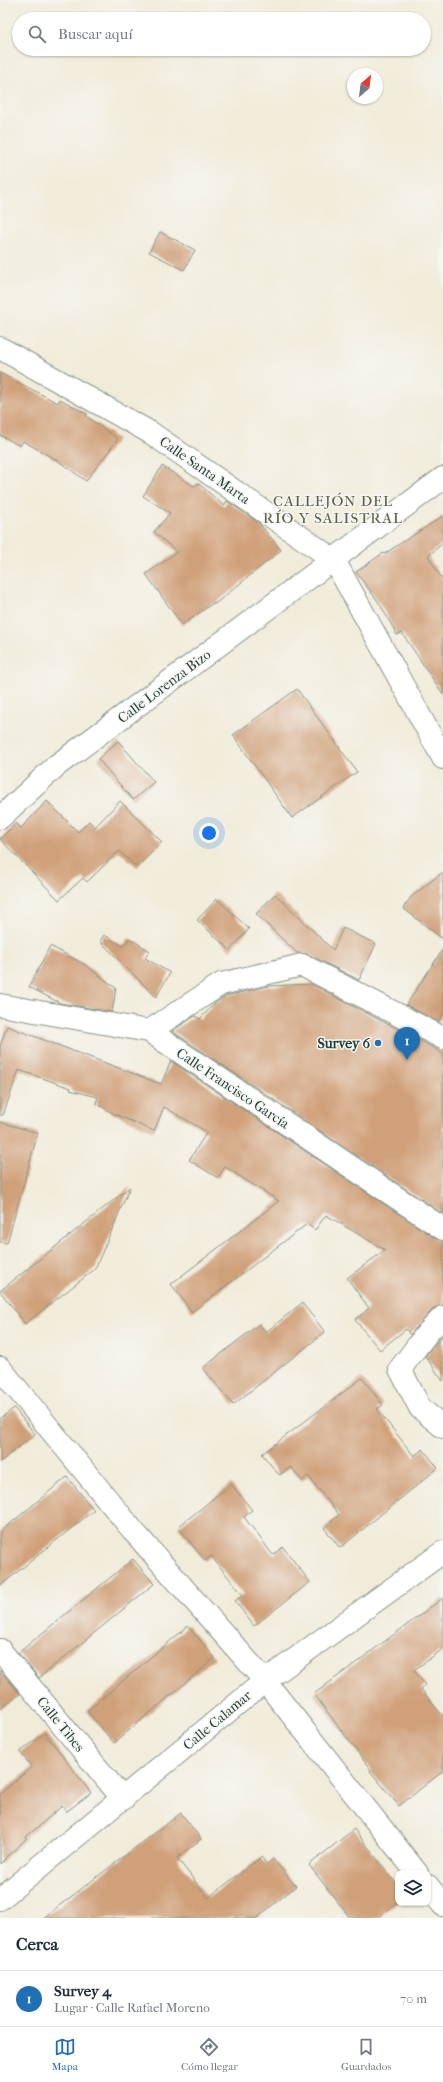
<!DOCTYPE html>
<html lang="es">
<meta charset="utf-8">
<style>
:root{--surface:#fff;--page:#f6f6f7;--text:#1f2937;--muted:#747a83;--line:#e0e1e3;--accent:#1f6fb2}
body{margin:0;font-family:"IM FELL French Canon",serif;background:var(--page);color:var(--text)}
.controls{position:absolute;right:12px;bottom:12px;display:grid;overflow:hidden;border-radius:8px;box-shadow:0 1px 3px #0004}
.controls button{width:36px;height:36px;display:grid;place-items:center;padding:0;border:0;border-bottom:1px solid var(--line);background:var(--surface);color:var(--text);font:20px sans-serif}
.compass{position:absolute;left:347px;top:68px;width:36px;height:36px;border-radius:50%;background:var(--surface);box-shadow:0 1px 3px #0004;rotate:28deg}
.you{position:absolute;left:209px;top:833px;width:14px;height:14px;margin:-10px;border:3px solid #fff;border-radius:50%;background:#1a73e8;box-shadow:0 0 0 6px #1a73e833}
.badge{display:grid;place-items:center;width:26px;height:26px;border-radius:50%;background:var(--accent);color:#fff;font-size:13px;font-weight:700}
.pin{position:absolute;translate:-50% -33px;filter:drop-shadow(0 1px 2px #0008)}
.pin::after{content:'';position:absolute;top:21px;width:14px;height:12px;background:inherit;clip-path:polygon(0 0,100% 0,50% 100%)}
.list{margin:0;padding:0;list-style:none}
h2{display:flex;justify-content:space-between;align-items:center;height:52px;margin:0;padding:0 16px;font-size:17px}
h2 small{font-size:13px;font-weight:400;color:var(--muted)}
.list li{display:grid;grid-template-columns:26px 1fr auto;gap:12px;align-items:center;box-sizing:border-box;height:56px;padding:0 16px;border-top:1px solid var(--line)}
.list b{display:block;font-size:15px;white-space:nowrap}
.list p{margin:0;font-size:13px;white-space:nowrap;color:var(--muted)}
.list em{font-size:13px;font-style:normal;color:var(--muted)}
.icon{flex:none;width:22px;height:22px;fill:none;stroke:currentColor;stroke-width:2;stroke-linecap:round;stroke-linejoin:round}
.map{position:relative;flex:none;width:443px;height:1918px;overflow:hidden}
.search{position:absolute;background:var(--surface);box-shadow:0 1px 3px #0004;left:12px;right:12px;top:12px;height:44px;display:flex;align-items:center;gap:10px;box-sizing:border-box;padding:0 14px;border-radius:22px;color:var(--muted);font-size:15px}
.sheet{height:108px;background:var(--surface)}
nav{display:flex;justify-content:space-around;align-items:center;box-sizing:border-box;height:56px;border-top:1px solid var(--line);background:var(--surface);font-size:11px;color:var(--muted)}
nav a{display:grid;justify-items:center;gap:2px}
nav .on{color:var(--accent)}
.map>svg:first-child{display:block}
</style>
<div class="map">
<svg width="443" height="1918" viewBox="0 0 443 1918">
<rect width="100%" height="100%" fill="#f6f6f2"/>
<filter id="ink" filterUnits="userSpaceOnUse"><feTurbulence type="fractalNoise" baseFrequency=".025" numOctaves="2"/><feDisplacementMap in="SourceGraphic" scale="8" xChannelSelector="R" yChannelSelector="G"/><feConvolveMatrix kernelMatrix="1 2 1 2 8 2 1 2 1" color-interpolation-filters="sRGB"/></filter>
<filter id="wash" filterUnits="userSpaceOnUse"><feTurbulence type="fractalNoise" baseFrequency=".012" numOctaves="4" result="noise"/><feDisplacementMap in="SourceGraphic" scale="16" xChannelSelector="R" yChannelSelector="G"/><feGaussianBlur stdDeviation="0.9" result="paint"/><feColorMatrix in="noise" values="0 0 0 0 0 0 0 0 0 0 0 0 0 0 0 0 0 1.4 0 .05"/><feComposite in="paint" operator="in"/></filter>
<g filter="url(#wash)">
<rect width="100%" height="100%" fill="#f1ecda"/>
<g id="blocks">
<path fill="#d0a079" d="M160 232 195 250 184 270 149 252Z
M0 373 58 403 60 399 87 414 86 416 118 439 86 481 60 462 23 441 20 446 0 435Z
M162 466 194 486 198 483 224 506 227 501 258 522 281 550 215 604 213 603 182 625 146 574 177 552 154 532 170 513 143 496Z
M443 516V543L428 556 443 580V694L402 633 397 635 380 604 356 572 383 553 384 554Z
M297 689 357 772 292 818 233 735Z
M118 741 154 782 133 800 98 759Z
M47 801 78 832 89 821 95 827 120 801 162 842 137 867 119 851 87 882 83 878 59 900 0 839 16 823 21 828Z
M443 872V939L403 908 411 897Z
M275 894 333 950 343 928 376 944 359 980 308 954 297 953 256 914Z
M217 899 249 929 230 950 197 920Z
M104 935 123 946 129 938 150 951 145 958 170 973 156 997 100 941Z
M50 946 84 964 116 988 112 1012 60 1003 29 987Z
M443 949V1014L438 1022 406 1005Z
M311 984 443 1053V1214L172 1031 195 1016 200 1019 214 1004 226 996 269 986Z
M7 1026 161 1084 171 1061 436 1239 443 1241V1305L434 1308 410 1335 406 1329 380 1350 355 1320 369 1308 347 1278 385 1250 326 1215 315 1230 307 1224 192 1312 171 1284 279 1201 225 1167 218 1178 189 1160 207 1132 164 1107 154 1131 112 1113 96 1103 98 1097 70 1090 71 1088 19 1070 3 1115H0V1046Z
M0 1122 38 1133 7 1243 0 1242Z
M130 1187 95 1269 25 1324 0 1291Z
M302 1303 325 1332 233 1405 203 1368 259 1324 266 1332Z
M443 1335V1381L425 1356Z
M362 1378 383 1405 377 1409 414 1456 423 1449 438 1468 340 1548 324 1528 339 1515 308 1476 302 1481 291 1467 279 1475 262 1454Z
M14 1408 35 1434 0 1462V1419Z
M67 1477 94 1510 0 1586V1532Z
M231 1484 252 1510 244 1517 273 1555 283 1547 310 1582 254 1626 235 1601 243 1595 211 1556 205 1561 178 1527Z
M133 1559 154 1584 39 1678 18 1653Z
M443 1598V1649L414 1670 425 1685 421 1689 443 1716V1771L399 1806 370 1771 371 1770 314 1694Z
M188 1626 215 1658 114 1743 87 1711Z
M0 1670 20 1694 0 1709Z
M45 1733 91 1793 66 1812 62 1806 26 1837 27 1838 0 1864V1794L32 1767 20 1752Z
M181 1813 201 1839 177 1858 208 1898 261 1857 267 1864 273 1859 296 1886 257 1918H43Z
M354 1829 398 1886V1902L377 1918H350L309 1865Z"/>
</g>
</g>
<g filter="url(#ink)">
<use href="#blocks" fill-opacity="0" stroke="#889487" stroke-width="1"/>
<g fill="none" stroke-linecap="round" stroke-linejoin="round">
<defs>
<path id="minor" d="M0 348 151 433 334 560 443 758
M0 818 56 766 443 478
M0 1005 149 1031 443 1229
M149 1031 221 984 302 965 443 1038
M443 1317 428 1332 400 1369 420 1408 443 1427
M0 1368 135 1533 265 1681 417 1873
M0 1650 123 1799
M428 1886 443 1905
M0 1899 265 1681 443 1552"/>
</defs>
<use href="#minor" stroke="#889487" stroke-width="24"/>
<use href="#minor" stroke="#fff" stroke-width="22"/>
</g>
</g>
<circle fill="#1f6fb2" stroke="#f6f6f2" stroke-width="1.5" cx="378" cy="1043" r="4"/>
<g text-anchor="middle" stroke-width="3" stroke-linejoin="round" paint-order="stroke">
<g font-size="14" fill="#1f3d34" stroke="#f6f6f2">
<text transform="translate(205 470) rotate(35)" y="5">Calle Santa Marta</text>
<text transform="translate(164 686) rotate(-37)" y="5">Calle Lorenza Bizo</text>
<text transform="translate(233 1088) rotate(34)" y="5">Calle Francisco García</text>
<text transform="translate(217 1720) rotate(-40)" y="5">Calle Calamar</text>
<text transform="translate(61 1724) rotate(51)" y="5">Calle Tibes</text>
</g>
<g font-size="14" font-weight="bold" fill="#1f3d34" stroke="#f6f6f2" text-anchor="end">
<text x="370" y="1048">Survey 6</text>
</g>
<g font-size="15" letter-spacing="1" fill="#5d604c" stroke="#f6f6f2">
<text x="333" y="506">CALLEJÓN DEL<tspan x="333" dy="17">RÍO Y SALISTRAL</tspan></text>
</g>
</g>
</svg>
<div class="controls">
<button><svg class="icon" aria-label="layers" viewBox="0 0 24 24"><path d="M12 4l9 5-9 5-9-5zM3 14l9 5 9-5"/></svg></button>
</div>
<svg class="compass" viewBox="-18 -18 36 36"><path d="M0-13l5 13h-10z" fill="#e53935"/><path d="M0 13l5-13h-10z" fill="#747a83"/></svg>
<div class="you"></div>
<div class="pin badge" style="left:407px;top:1060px">1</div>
<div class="search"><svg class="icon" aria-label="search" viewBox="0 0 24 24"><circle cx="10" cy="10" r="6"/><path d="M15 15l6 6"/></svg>Buscar aquí</div>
</div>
<section class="sheet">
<h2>Cerca<small></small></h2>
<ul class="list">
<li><span class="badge">1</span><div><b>Survey 4</b><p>Lugar · Calle Rafael Moreno</p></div><em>70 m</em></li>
</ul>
</section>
<nav>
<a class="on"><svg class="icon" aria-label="map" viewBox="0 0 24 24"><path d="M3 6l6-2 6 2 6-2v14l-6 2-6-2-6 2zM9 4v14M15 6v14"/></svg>Mapa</a>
<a><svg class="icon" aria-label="directions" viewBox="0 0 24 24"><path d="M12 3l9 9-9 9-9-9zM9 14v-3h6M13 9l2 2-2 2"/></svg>Cómo llegar</a>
<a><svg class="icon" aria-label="saved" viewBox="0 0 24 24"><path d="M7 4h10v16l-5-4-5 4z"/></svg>Guardados</a>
</nav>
